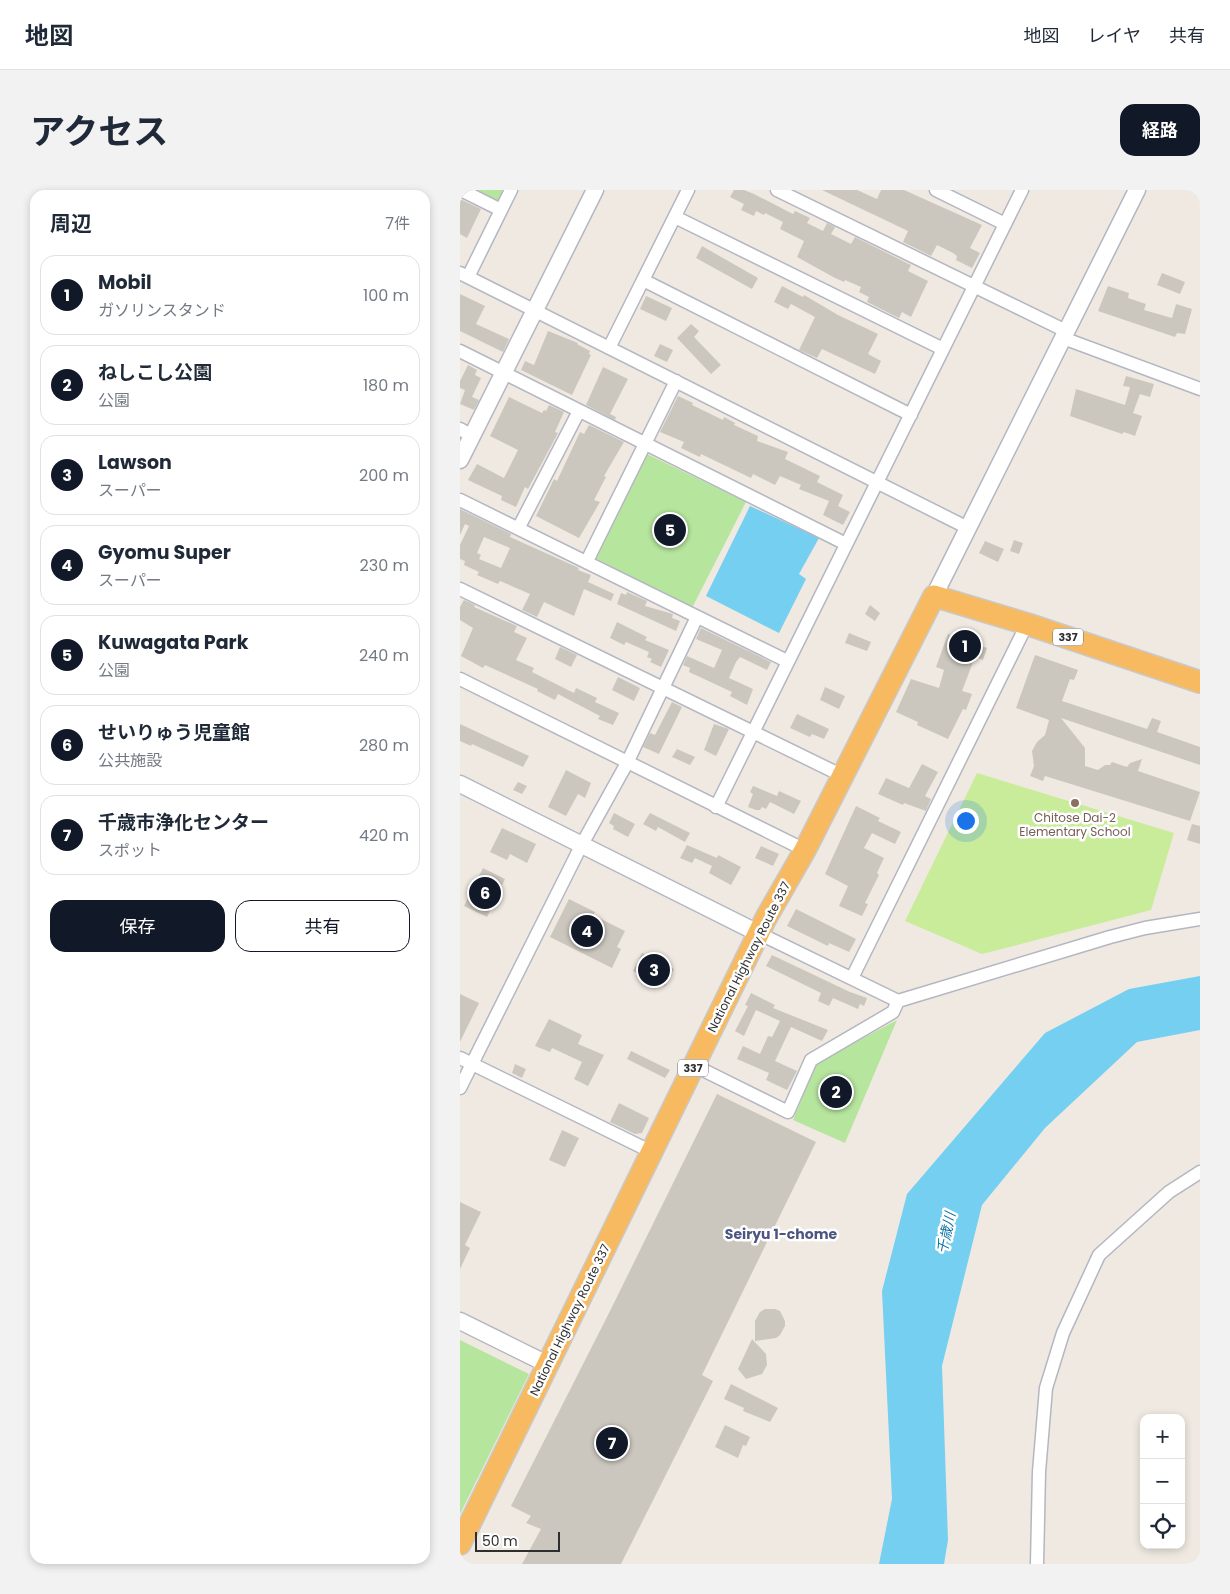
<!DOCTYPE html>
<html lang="ja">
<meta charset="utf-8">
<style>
:root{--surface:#fff;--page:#f2f2f3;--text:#1f2937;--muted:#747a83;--line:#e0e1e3;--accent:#111827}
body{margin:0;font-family:Poppins,"Noto Sans JP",sans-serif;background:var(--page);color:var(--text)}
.controls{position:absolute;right:15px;bottom:15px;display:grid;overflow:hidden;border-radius:10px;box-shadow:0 2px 8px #0003}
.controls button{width:45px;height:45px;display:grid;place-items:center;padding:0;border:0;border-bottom:1px solid var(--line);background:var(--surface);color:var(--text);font:25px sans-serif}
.scale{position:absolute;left:15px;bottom:12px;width:85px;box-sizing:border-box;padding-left:5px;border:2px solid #2e2e2e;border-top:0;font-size:14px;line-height:18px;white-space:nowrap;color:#2e2e2e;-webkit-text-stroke:4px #fff;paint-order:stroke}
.you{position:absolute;left:505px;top:630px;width:18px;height:18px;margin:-12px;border:4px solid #fff;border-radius:50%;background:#1a73e8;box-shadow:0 0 0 8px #1a73e833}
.badge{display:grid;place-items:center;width:32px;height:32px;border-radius:50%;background:var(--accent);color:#fff;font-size:16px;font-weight:700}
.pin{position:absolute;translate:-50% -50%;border:2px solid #fff;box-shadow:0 1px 5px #0006}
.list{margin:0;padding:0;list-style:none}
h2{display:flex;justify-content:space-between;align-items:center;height:65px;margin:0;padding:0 20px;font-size:21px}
h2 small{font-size:16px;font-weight:400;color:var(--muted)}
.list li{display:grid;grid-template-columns:32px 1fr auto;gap:15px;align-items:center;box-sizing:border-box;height:80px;margin:0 10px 10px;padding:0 10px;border:1px solid var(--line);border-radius:15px}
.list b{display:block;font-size:19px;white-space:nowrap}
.list p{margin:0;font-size:16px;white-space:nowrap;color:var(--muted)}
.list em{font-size:16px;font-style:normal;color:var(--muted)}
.actions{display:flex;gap:10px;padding:15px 20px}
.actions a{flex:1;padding:11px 0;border:1px solid var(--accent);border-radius:15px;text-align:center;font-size:18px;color:var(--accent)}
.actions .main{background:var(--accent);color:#fff}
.icon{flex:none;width:28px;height:28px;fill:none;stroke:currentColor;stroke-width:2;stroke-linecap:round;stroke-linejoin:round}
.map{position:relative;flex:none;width:740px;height:1374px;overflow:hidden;border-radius:15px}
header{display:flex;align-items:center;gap:30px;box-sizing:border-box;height:70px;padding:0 25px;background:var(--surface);border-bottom:1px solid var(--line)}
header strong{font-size:24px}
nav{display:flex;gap:28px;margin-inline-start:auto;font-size:18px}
.intro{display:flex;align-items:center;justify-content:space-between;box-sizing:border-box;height:120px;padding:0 30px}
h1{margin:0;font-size:35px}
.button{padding:12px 22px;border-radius:15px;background:var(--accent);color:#fff;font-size:18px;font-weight:700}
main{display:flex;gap:30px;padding:0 30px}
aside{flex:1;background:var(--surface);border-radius:15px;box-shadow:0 2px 8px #0003}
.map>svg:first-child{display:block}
</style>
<header>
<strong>地図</strong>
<nav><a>地図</a><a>レイヤ</a><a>共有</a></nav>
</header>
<div class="intro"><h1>アクセス</h1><a class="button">経路</a></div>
<main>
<aside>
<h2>周辺<small>7件</small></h2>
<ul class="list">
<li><span class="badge">1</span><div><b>Mobil</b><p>ガソリンスタンド</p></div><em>100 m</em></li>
<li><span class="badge">2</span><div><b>ねしこし公園</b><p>公園</p></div><em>180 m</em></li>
<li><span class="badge">3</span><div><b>Lawson</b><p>スーパー</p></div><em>200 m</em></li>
<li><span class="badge">4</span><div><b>Gyomu Super</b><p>スーパー</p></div><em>230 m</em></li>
<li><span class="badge">5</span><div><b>Kuwagata Park</b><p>公園</p></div><em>240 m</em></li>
<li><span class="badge">6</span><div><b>せいりゅう児童館</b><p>公共施設</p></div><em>280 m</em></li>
<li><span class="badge">7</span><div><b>千歳市浄化センター</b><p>スポット</p></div><em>420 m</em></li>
</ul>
<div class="actions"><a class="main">保存</a><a>共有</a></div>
</aside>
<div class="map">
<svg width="740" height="1374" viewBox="0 0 740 1374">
<rect width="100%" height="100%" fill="#efe9e1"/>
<path fill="#b6e59e" d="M15 0H45L39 12Z
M187 264 286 312 232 418 135 368Z
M437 830 385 953 333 930 357 873Z
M0 1150 69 1184 0 1324Z"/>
<path fill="#c9ec9a" d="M517 583 714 643 691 720 522 764 445 731Z"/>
<path fill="#75cff0" d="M290 316 359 348 339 384 346 389 319 443 246 406Z
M740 786V840L677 852 585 938 522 1015 482 1176 488 1350 484 1374H419L432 1309 422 1101 447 1004 585 843 669 799Z"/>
<path fill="#cbc7bf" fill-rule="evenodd" d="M274 0H284L294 4 333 24 335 21 350 28 347 33 363 41 367 33 375 37 371 44 391 54 395 47 451 75 448 81 468 91 451 127 442 122 439 128 407 112 409 107 399 102 401 97 385 90 384 92 375 88 337 67 344 51 320 39 323 32 305 23 304 25 296 21 294 26 281 20 284 14 270 7Z
M362 0H397L417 9 421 0H444L522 35 510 58 520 63 512 78 496 70 497 66 493 63 477 55 471 66 443 52 448 41Z
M0 9 21 19 7 48 0 44Z
M242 56 298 88 292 99 236 68Z
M702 83 725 92 720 104 697 95Z
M322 96 343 107 344 105 378 125 418 144 408 164 421 171 415 184 362 159 357 168 339 160 355 127 331 114 328 119 314 112Z
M648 96 669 103 668 108 686 114 684 120 712 128 716 114 732 119 725 144 717 143 715 147 638 121Z
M0 104 25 116 16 134 49 149 43 162 0 141Z
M186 106 212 118 206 131 180 119Z
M231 134 239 141 234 147 261 175 251 184 217 148Z
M88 141 118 153 117 154 130 161 129 164 131 165 112 205 61 180 65 171 74 175Z
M200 154 213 160 207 172 194 166Z
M8 175 17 180 15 185 21 188 12 207 19 210 14 220 0 214 5 200 0 198V191Z
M143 177 168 189 150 224 156 227 155 230 126 215Z
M666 186 694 194 690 207 680 204 673 223 682 226 675 246 664 242 662 244 610 226 616 199 665 215 670 197 663 196Z
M218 206 233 213 232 215 263 230 264 227 275 233 274 235 298 246 297 251 328 262 325 269 360 286 357 292 383 305 378 316 390 322 383 335 363 325 369 311 339 299 341 295 320 286 315 295 293 284 291 288 241 264 240 267 221 258 224 252 200 242Z
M49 207 82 223 84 220 86 221 89 215 104 222 95 242 98 243 68 299 65 297 56 317 41 310 42 306 8 290 17 274 44 288 58 260 30 246Z
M129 235 164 252 144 286 146 287 134 310 140 312 119 348 76 326 94 289 97 291 120 242 124 244Z
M0 319 51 344 50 347 119 378 118 380 131 385 128 392 154 404 151 411 124 399 114 426 84 412 77 427 62 420 70 404 40 391 38 394 17 385 19 382 4 375 5 371 0 369V355L9 336 5 334 0 345ZM24 347 50 358 41 378 19 369 21 365 17 363Z
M554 350 563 353 559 364 550 361Z
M525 351 544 359 538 372 519 363Z
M167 402 187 411 185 416 213 424 212 428 220 431 216 441 157 414 161 403 166 405Z
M4 410 15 415 14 417 57 436 54 442 67 448 56 470 74 478 72 482 114 503 116 498 137 508 135 512 159 523 153 535 138 529 140 526 98 504 95 510 77 501 78 499 25 475 23 478 1 466 13 438 0 430V417Z
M410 415 420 423 415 431 405 424Z
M157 432 187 447 185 450 209 460 201 477 190 472 192 469 187 467 189 462 166 452 164 455 150 448Z
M241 438 311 472 307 480 280 467 276 472 269 488 293 499 287 515 270 506 272 502 229 482 230 478 223 475 227 466 254 478 262 460 236 449Z
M389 443 411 452 407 461 385 453Z
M488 444 527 458 523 470 515 467 502 501 512 504 506 520 503 519 488 549 457 535 458 532 436 522 451 489 479 498 484 480 476 477Z
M100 457 117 465 111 477 95 469Z
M575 465 618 480 614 490 610 489 602 511 687 539 692 528 701 531 697 542 740 557V575L601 528 625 558V576L638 580 645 575H650L652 572 667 577 670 573 682 569 678 581 740 602 730 631 585 586 583 591 570 586 574 576 572 561 577 552 585 545 589 530 556 518Z
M158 487 180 498 174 511 152 500Z
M365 497 385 506 379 519 360 510Z
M212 512 222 517 199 564 183 557 190 543 195 545Z
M337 524 369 539 364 549 352 544 350 547 330 538Z
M0 534 69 566 63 577 12 554 11 556 0 551Z
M254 534 269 539 256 566 244 560Z
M217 559 235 567 230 575 212 567Z
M462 574 478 582 465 606 471 609 466 621 444 613 443 615 418 604 426 588 449 598Z
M106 580 131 593 125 608 118 604 106 626 88 617Z
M58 592 67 596 62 604 53 600Z
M293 596 317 606 319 601 341 611 334 624 310 612 306 619 302 617 300 620H296L288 617 293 604 290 602Z
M396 616 420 628 418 631 441 642 435 654 412 643 404 658 424 668 417 683 419 685 405 713 408 714 402 726 379 716 388 696 365 684Z
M154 623 175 634 168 647 153 639 154 636 149 633Z
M190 623 230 643 225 652 198 637 196 641 183 634Z
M732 634 740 636V654L727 650Z
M42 638 76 654 67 673 50 664 47 670 30 662Z
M227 655 257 668 258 665 281 677 271 695 249 683 252 676 235 668 232 673 220 668Z
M301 656 319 664 313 676 295 668Z
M23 678 45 689 27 727 4 716Z
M109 709 135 722 133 725 165 741 157 757 161 759 152 778 90 747Z
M336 719 396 749 389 762 369 753 368 756 327 736Z
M182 763 214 779 205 796 173 781Z
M312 765 390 802 407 808 404 816 400 814 398 819 373 808 369 816 358 811 361 803 306 776Z
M291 803 315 815 313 818 368 840 362 851 331 837 315 871 337 881 327 900 306 890 309 883 277 869 283 856 300 864 308 846 312 847 320 831 296 820 284 846 275 841 288 816 285 815Z
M0 804 19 813 0 852Z
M89 829 122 845 118 854 144 865 128 896 114 889 122 872 92 858 90 862 75 856Z
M171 861 210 880 205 888 167 869Z
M55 874 66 879 62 888 52 883Z
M257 904 356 952 242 1185 253 1191 161 1374H62L81 1339 66 1333 71 1326 51 1316 150 1121Z
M159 913 189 928 182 943 175 944 150 932Z
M102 940 119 948 105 977 89 970Z
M0 1012 21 1022 5 1055 10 1058 0 1079Z
M305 1119H315L320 1121 325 1131V1136L320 1145 316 1148 295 1151V1131L300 1122Z
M292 1149 306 1164 307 1175 302 1184 286 1189 278 1179Z
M271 1194 318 1218 310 1232 283 1221 284 1218 264 1209Z
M265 1235 290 1247 286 1256 283 1255 278 1268 255 1257Z"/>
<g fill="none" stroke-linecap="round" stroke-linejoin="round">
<defs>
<path id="minor" d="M1 0 41 20
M317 0 606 141
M476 0 545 34
M215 27 483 159
M0 83 508 338
M8 87 51 0
M183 90 451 225
M603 148 740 199
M149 158 228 0
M0 161 386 354
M0 239 12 246
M0 310 327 471
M59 337 119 221
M127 371 216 191
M0 399 383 586
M0 489 345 660
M256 617 562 0
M298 743 438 811 650 747 685 738 740 729
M392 788 567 434
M0 868 192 962
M235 876 328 922 351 870 433 822 438 811
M0 898 121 656 167 573 237 427
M577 1374 579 1282 586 1198 603 1143 639 1065 709 1002 740 982"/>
<path id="tertiary" d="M0 270 135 0
M474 406 677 0
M0 594 298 743
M0 1131 89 1175"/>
<path id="trunk" d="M0 1354 306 728 345 660 474 406 567 434 740 492"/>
</defs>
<use href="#minor" stroke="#b4b7c1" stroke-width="15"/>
<use href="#tertiary" stroke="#b4b7c1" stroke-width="19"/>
<use href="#trunk" stroke="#c9c9c9" stroke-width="24"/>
<use href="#minor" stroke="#fff" stroke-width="12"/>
<use href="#tertiary" stroke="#fff" stroke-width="16"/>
<use href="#trunk" stroke="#f8ba60" stroke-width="21"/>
</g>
<circle fill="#8d6e63" stroke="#fff" stroke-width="2" cx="615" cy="613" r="5"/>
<g text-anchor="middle" stroke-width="5" stroke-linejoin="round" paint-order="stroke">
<g fill="#fff" stroke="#6d6d6d" stroke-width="1">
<rect x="593" y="438.5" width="30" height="17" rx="4"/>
<rect x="218" y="869.5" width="30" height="17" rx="4"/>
</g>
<g font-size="11" font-weight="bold" fill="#2e2e2e">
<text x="608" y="451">337</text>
<text x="233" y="882">337</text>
</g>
<g font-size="12" fill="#785e54" stroke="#fff">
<text x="615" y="632">Chitose Dai-2<tspan x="615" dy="14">Elementary School</tspan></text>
</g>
<g font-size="12" fill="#2e2e2e" stroke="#fff">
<text transform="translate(289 767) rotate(-63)" y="4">National Highway Route 337</text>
<text transform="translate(110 1130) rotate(-64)" y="4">National Highway Route 337</text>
</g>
<g font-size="14" font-style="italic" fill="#0d6fa3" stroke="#fff">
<text transform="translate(486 1043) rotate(-78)" y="5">千歳川</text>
</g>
<g font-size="14" font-weight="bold" fill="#4d5680" stroke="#fff">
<text x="321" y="1049">Seiryu 1-chome</text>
</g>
</g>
</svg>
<div class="controls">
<button>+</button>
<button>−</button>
<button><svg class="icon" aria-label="locate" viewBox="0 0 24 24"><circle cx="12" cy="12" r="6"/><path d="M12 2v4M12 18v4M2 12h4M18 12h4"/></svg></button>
</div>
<div class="scale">50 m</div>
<div class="you"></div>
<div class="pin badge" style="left:505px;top:456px">1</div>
<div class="pin badge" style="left:376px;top:902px">2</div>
<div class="pin badge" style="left:194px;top:780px">3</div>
<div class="pin badge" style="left:127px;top:741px">4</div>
<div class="pin badge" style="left:210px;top:340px">5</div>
<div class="pin badge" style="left:25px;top:703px">6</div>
<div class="pin badge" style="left:152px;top:1253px">7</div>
</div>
</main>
